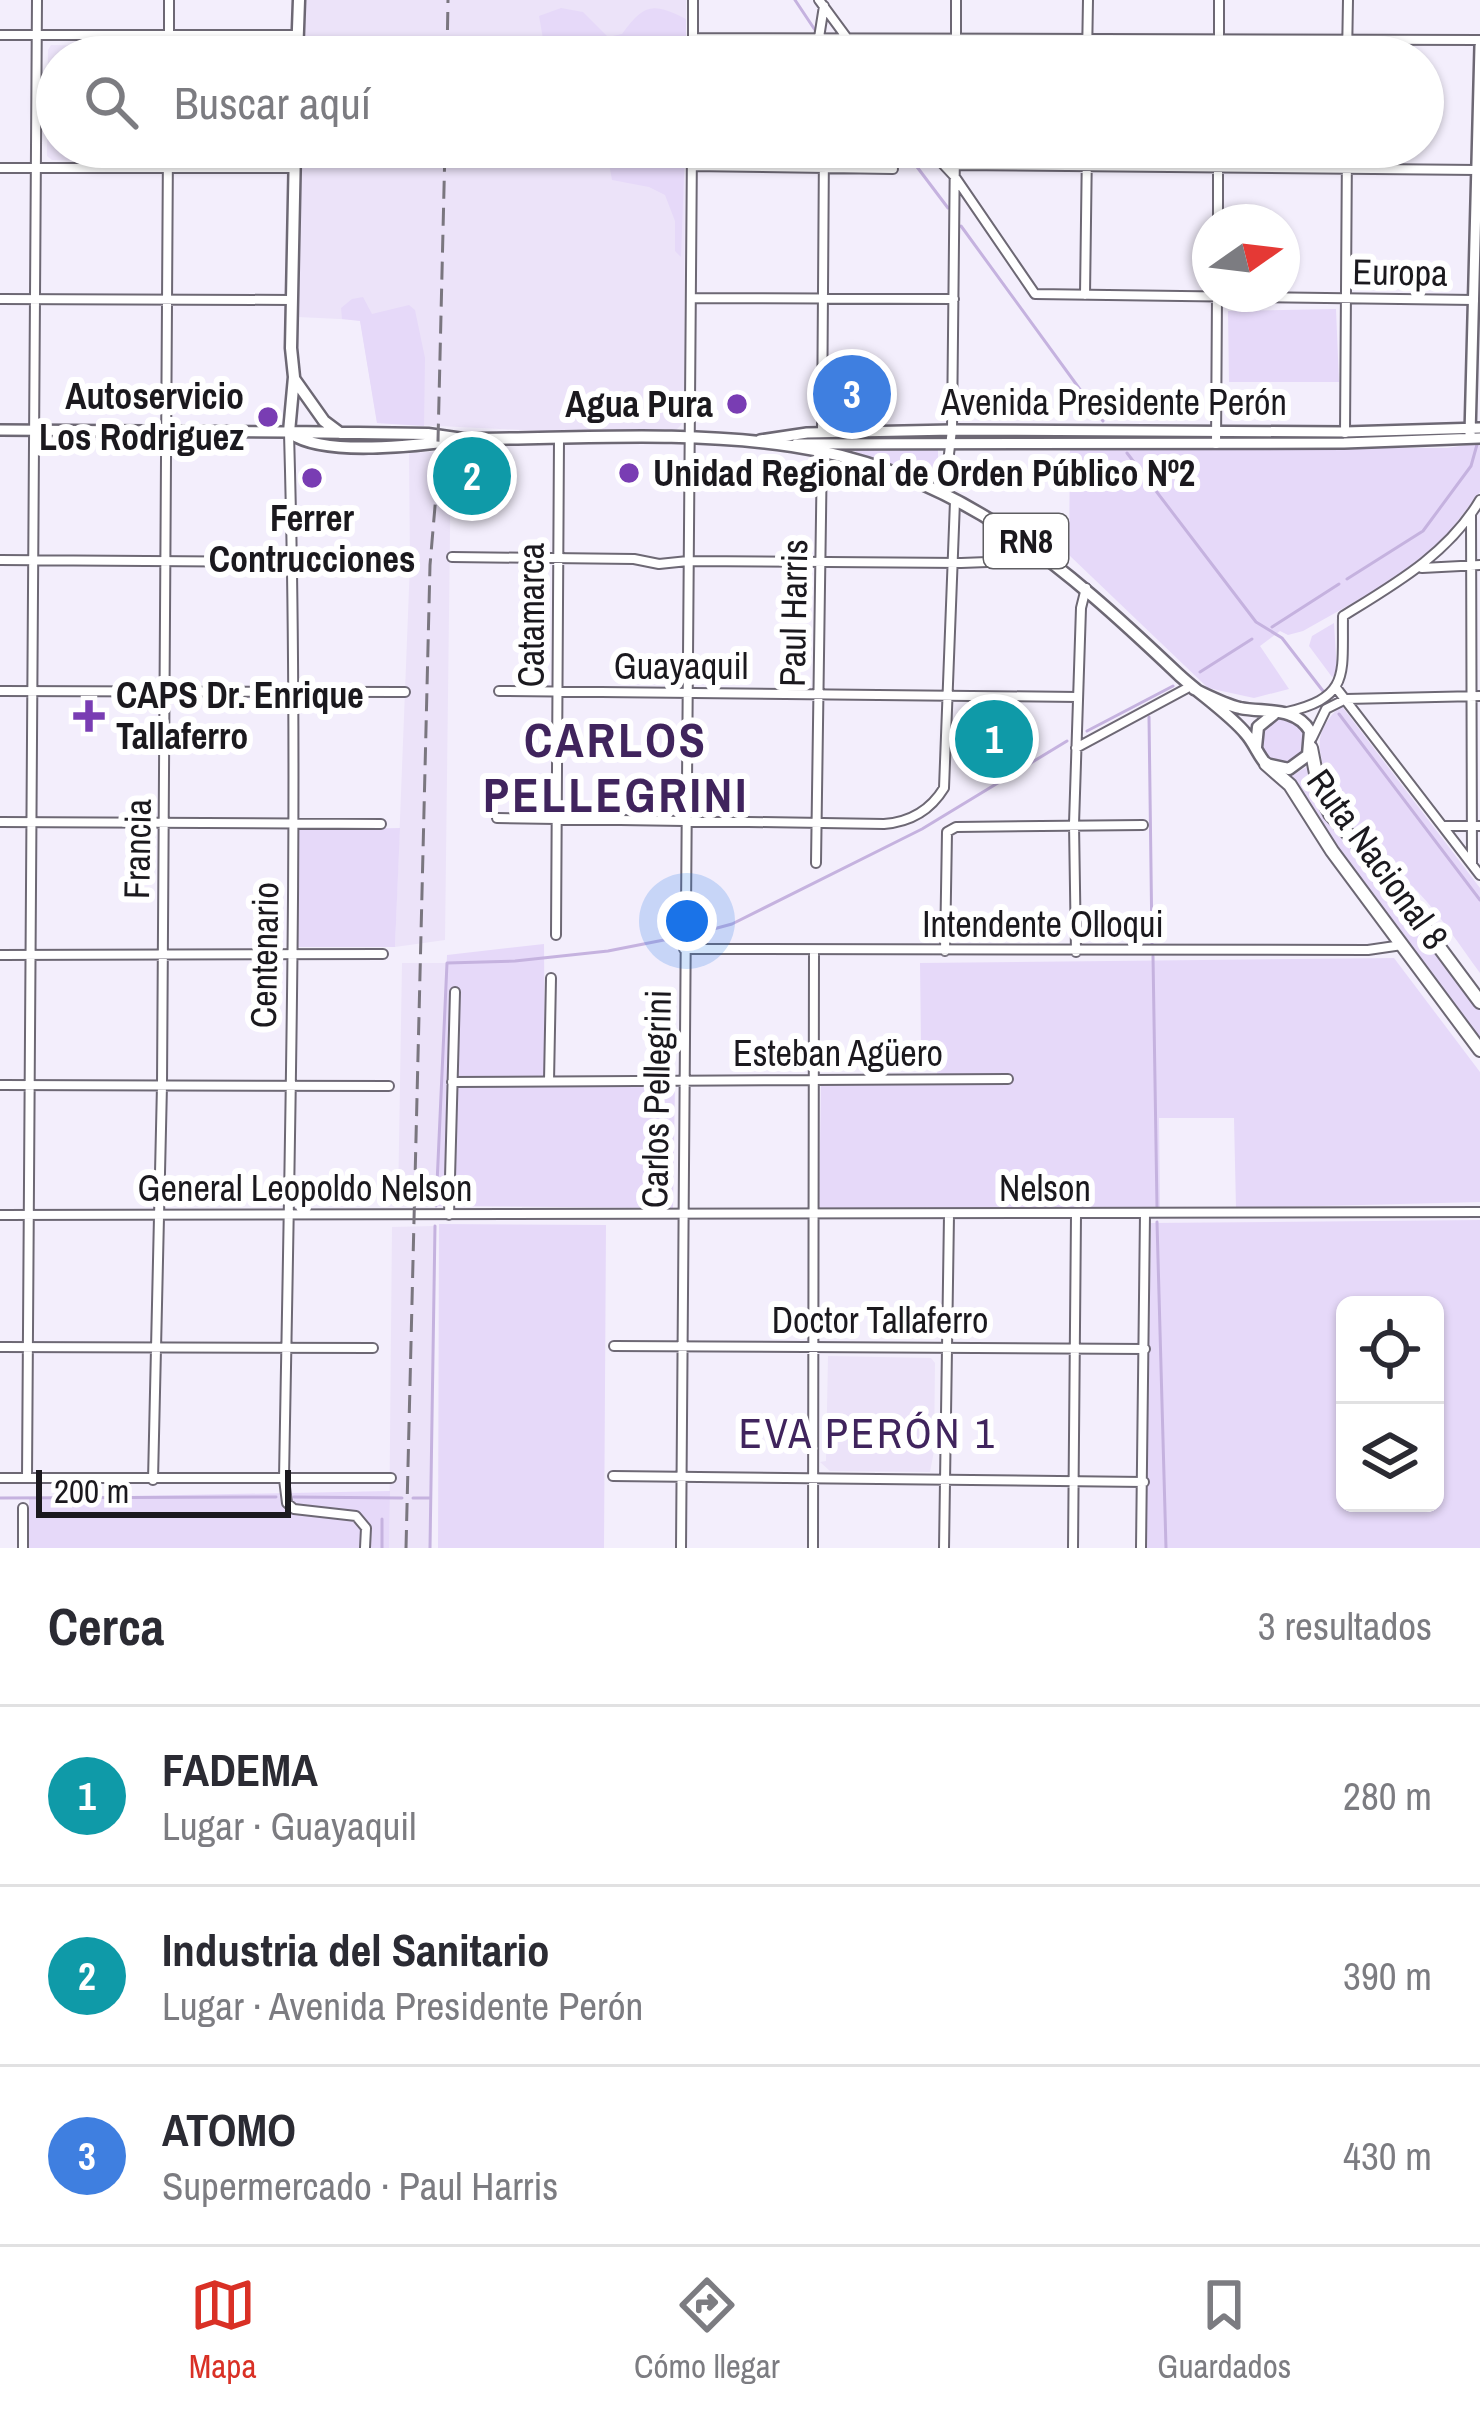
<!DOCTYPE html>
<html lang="es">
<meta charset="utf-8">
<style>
:root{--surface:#fff;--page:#f2f2f3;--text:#2b2b33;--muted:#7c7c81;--line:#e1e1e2;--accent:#d93025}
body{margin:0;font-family:"Archivo Narrow",sans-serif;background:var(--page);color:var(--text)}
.controls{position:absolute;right:36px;bottom:36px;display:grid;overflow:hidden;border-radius:18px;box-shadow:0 3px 9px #0004}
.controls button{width:108px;height:108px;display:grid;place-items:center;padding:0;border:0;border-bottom:3px solid var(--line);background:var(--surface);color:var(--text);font:60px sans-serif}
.compass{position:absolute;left:1192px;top:204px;width:108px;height:108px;border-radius:50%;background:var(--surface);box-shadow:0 3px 9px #0004;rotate:76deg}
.scale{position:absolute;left:36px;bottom:30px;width:255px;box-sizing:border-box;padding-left:12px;border:6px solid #1b191e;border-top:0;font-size:33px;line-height:42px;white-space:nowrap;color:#1b191e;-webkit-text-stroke:9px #fff;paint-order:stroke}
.you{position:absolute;left:687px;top:921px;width:42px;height:42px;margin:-30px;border:9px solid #fff;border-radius:50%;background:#1a73e8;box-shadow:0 0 0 18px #1a73e833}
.badge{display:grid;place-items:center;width:78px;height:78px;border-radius:50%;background:var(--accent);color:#fff;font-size:39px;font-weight:700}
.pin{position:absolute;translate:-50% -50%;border:6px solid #fff;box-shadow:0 3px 12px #0006}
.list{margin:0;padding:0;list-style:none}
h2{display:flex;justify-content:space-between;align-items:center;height:156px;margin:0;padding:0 48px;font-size:51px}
h2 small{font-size:39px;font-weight:400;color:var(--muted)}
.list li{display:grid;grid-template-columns:78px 1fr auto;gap:36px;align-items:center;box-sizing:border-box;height:180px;padding:0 48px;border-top:3px solid var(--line)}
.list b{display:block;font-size:45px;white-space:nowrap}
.list p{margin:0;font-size:39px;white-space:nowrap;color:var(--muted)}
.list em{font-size:39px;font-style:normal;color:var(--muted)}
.icon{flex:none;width:66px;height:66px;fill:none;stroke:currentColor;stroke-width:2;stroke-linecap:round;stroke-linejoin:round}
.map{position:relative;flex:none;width:1480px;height:1548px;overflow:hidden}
.search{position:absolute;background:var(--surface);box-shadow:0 3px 9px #0004;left:36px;right:36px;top:36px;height:132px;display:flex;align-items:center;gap:30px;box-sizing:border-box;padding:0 42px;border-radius:66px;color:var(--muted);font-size:45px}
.sheet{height:696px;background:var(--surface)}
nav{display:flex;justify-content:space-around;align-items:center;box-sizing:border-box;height:168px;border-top:3px solid var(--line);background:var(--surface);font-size:33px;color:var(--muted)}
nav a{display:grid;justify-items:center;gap:6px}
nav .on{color:var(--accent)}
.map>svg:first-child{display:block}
</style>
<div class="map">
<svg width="1480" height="1548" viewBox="0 0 1480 1548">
<rect width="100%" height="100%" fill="#f3eefc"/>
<path fill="#ece3f9" d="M306 0H686V57H304Z
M51 45 100 46V57H57V147H99V161L52 160 47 156 48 50Z
M302 147H685L684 419 681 425 676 430 543 431 377 423 360 320 298 317Z
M451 451 445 940 395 947 410 563 409 453Z
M402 963H447L436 1206 398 1205Z
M435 1226 430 1548H389L392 1227Z
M828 1356 931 1358 935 1363 934 1451 930 1472 830 1471 820 1462 826 1461Z"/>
<path fill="#e6d9f9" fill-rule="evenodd" d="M561 8 583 12 608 37 622 34C644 4 652 2 686 19V57H556L544 44 539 16Z
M606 147H685L681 257 675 251V221L665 195 649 187 612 180Z
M363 297 372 314 409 305 415 310 425 358 424 426 377 423 360 321 342 319 341 308 352 299Z
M1336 309 1339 382H1229L1228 311Z
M1480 443V492L1446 536 1406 573 1303 631 1288 635 1280 631 1260 646 1289 689 1254 698 1208 688 1069 555 1070 448H1447Z
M846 448H938V480L934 482Z
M1334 623 1337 673 1332 677 1309 646 1312 636Z
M1341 705 1480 888V973C1460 946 1441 916 1418 892 1379 850 1337 831 1324 770 1316 738 1318 729 1341 705Z
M1260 740a23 23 0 1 1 46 0a23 23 0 1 1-46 0Z
M1310 765 1325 815 1339 837 1379 874 1480 1008V1038L1330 838 1291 776Z
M400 828 395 947H298L299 830Z
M544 944 545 1086 675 1084 673 1208 437 1206 447 955Z
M1394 958 1480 1072V1202L1236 1208 1234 1118H1159L1160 1207 819 1210 821 1080 937 1079 938 1044 921 1043 920 963Z
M1480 1220V1548H1146L1151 1223ZM1345 1305H1435V1503H1345Z
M439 1224 606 1225 604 1548H438Z
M390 1491 389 1548H29V1498Z"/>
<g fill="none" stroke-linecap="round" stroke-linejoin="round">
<path stroke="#c5b2df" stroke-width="3" d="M795 0 815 30
M828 46 836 57
M902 147 948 208
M961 226 1103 421
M1127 453 1256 622 1282 638 1323 691
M1347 579 1423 531 1471 466 1478 441
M1272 627 1339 584
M1200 672 1252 639
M1339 714 1480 900
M1149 717 1152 944
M1087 731 1173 686
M695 934 732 924 922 829 1067 741
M1153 956 1157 1207
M436 1206 447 963 515 961 608 951 674 938
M1157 1222 1166 1548
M294 1497 402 1498
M0 1498 276 1497
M413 1498H429
M382 1548V1519
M430 1548 435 1226"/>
<defs>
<path id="street" d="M819 0 861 57
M0 35H298
M693 38 1480 40
M800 40 813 57
M169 57V0
M693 57V0
M821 57 818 44 824 6
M956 57V0
M1087 57 1088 0
M1219 57V0
M1347 57 1348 0
M927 147 955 177 1035 294 1474 300
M955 165 1477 170
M692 166 893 169
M0 168H295
M1218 222V147
M1085 295 1087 147
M692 298 954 299
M0 299 292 300
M289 433C299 782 290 1131 284 1479L287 1503 294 1509 356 1516 366 1528 365 1548
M822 433 824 147
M1345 433 1347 147
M1216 444 1217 295
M944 494 952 430 955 147
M1471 515 1472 864
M452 557 634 559 659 564 688 561 961 563 1014 561 1040 552
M0 560 410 563
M1422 568 1480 565
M1337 689 1480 875
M0 691 405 692
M499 691 1078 697
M1287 712C1351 697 1342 674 1343 616 1395 584 1448 554 1480 500
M1312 738 1326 709 1346 699 1480 696
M1076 748 1191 686
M497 818 884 824C910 822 930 811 944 788L955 501
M0 822 381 824
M1443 826H1480
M816 863 822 448
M556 935 559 439
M684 949 1368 950 1402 945
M945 951 947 832 956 827 1143 825
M1076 952 1074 824 1081 608 1086 588
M0 955 383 954
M549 1081 551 978
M452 1082 1008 1079
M0 1085 389 1086
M0 1215 1480 1212
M449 1215 455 992
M614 1346 1145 1349
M0 1347 373 1348
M613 1476 1144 1482
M0 1478H391
M27 1478 37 0
M153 1480 162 1085 168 147
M23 1548V1508
M681 1548 692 147
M813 1548 814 952
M944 1548 949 1215
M1073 1548 1076 1215
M1141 1548 1145 1214"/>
<path id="secondary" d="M0 430 289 432
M1470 435 1480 46
M760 440 807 433 952 430 1345 432 1480 428
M796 444 1344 443 1480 438"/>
<path id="primary" d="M297 57 299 0
M295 380 324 421 340 433
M289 432 428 434 463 439C572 439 684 430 792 446 957 471 1062 564 1178 674 1197 692 1231 715 1246 734 1254 743 1258 755 1266 764L1289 769 1308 755 1310 731C1295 706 1265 713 1240 708 1224 704 1209 696 1194 689
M289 432 294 377 291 348 295 147
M292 434C324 456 411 446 450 441
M1256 747 1258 727 1274 714"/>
<path id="highway" d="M1311 748 1320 794 1330 814 1387 877 1480 1002
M1266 764 1290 785 1332 851 1480 1050"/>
</defs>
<use href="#street" stroke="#6d6874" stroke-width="12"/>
<use href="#secondary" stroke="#6d6874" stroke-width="14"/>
<use href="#primary" stroke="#6d6874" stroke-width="15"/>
<use href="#highway" stroke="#6d6874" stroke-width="16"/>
<use href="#street" stroke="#fff" stroke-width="8"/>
<use href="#secondary" stroke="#fff" stroke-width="9"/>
<use href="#primary" stroke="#fff" stroke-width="10"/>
<use href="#highway" stroke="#fff" stroke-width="12"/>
<path stroke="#7a767f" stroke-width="3" stroke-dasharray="18 9" stroke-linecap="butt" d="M447 57 448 0
M406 1548 430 565 437 483 445 147"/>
</g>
<g fill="#793db3" stroke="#fff" stroke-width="4.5">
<circle cx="737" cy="404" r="12"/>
<circle cx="268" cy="417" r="12"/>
<circle cx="629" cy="473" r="12"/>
<circle cx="312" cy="478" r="12"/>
<path d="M83 698h12v12h12v12h-12v12h-12v-12h-12v-12h12z"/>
</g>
<g text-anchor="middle" stroke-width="12" stroke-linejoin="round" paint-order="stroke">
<rect fill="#fff" stroke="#5f5e62" stroke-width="3" x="984" y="514" width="84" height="54" rx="9"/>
<g font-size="33" font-weight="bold" fill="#1b191e">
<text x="1026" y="553">RN8</text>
</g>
<g font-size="36" fill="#1b191e" stroke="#fff">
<text transform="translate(1400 272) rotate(1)" y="13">Europa</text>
<text x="1114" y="415">Avenida Presidente Perón</text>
<text transform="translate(793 613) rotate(-89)" y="13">Paul Harris</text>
<text transform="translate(531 615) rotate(-90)" y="13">Catamarca</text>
<text x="681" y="679">Guayaquil</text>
<text transform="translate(137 849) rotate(-89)" y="13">Francia</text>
<text transform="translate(1378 859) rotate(54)" y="13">Ruta Nacional 8</text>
<text x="1043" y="937">Intendente Olloqui</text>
<text transform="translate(264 955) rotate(-89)" y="13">Centenario</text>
<text x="838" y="1066">Esteban Agüero</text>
<text transform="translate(656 1099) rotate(-89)" y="13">Carlos Pellegrini</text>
<text x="305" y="1201">General Leopoldo Nelson</text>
<text x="1045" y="1201">Nelson</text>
<text x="880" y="1333">Doctor Tallaferro</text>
</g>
<g font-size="36" font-weight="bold" fill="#1b191e" stroke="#fff" text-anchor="end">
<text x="244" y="409">Autoservicio<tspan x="244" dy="41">Los Rodriguez</tspan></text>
<text x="713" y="417">Agua Pura</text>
<text x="653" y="486" text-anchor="start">Unidad Regional de Orden Público Nº2</text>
<text x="312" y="531" text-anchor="middle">Ferrer<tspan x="312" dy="41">Contrucciones</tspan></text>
<text x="116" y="708" text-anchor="start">CAPS Dr. Enrique<tspan x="116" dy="41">Tallaferro</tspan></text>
</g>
<g font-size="42" letter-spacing="3" fill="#40245d" stroke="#fff">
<text x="868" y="1448">EVA PERÓN 1</text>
</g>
<g font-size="48" font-weight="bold" letter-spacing="3" fill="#40245d" stroke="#fff">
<text x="616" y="757">CARLOS<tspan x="616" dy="55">PELLEGRINI</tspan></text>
</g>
</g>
</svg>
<div class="controls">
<button><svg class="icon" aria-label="locate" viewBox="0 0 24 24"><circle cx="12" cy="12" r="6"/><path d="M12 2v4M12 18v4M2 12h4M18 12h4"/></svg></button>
<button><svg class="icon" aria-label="layers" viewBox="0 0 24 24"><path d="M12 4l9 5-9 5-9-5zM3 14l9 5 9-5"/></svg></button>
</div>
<svg class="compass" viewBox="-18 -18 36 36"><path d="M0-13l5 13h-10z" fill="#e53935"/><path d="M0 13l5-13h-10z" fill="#7c7c81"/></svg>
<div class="scale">200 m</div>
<div class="you"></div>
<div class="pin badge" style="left:994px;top:739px;background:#0f9aa8">1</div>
<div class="pin badge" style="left:472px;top:476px;background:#0f9aa8">2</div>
<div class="pin badge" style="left:852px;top:394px;background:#3f7fe0">3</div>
<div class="search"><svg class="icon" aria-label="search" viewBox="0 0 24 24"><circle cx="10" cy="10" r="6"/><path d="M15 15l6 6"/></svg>Buscar aquí</div>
</div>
<section class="sheet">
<h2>Cerca<small>3 resultados</small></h2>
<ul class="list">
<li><span class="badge" style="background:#0f9aa8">1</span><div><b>FADEMA</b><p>Lugar · Guayaquil</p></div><em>280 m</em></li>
<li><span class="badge" style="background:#0f9aa8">2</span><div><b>Industria del Sanitario</b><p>Lugar · Avenida Presidente Perón</p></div><em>390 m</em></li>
<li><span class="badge" style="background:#3f7fe0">3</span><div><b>ATOMO</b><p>Supermercado · Paul Harris</p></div><em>430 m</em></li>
</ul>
</section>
<nav>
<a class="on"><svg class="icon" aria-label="map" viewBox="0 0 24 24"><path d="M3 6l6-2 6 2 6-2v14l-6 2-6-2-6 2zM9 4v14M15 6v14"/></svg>Mapa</a>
<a><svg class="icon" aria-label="directions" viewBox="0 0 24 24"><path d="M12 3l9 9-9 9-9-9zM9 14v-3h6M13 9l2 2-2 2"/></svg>Cómo llegar</a>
<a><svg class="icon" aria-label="saved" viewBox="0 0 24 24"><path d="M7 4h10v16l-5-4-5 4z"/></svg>Guardados</a>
</nav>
